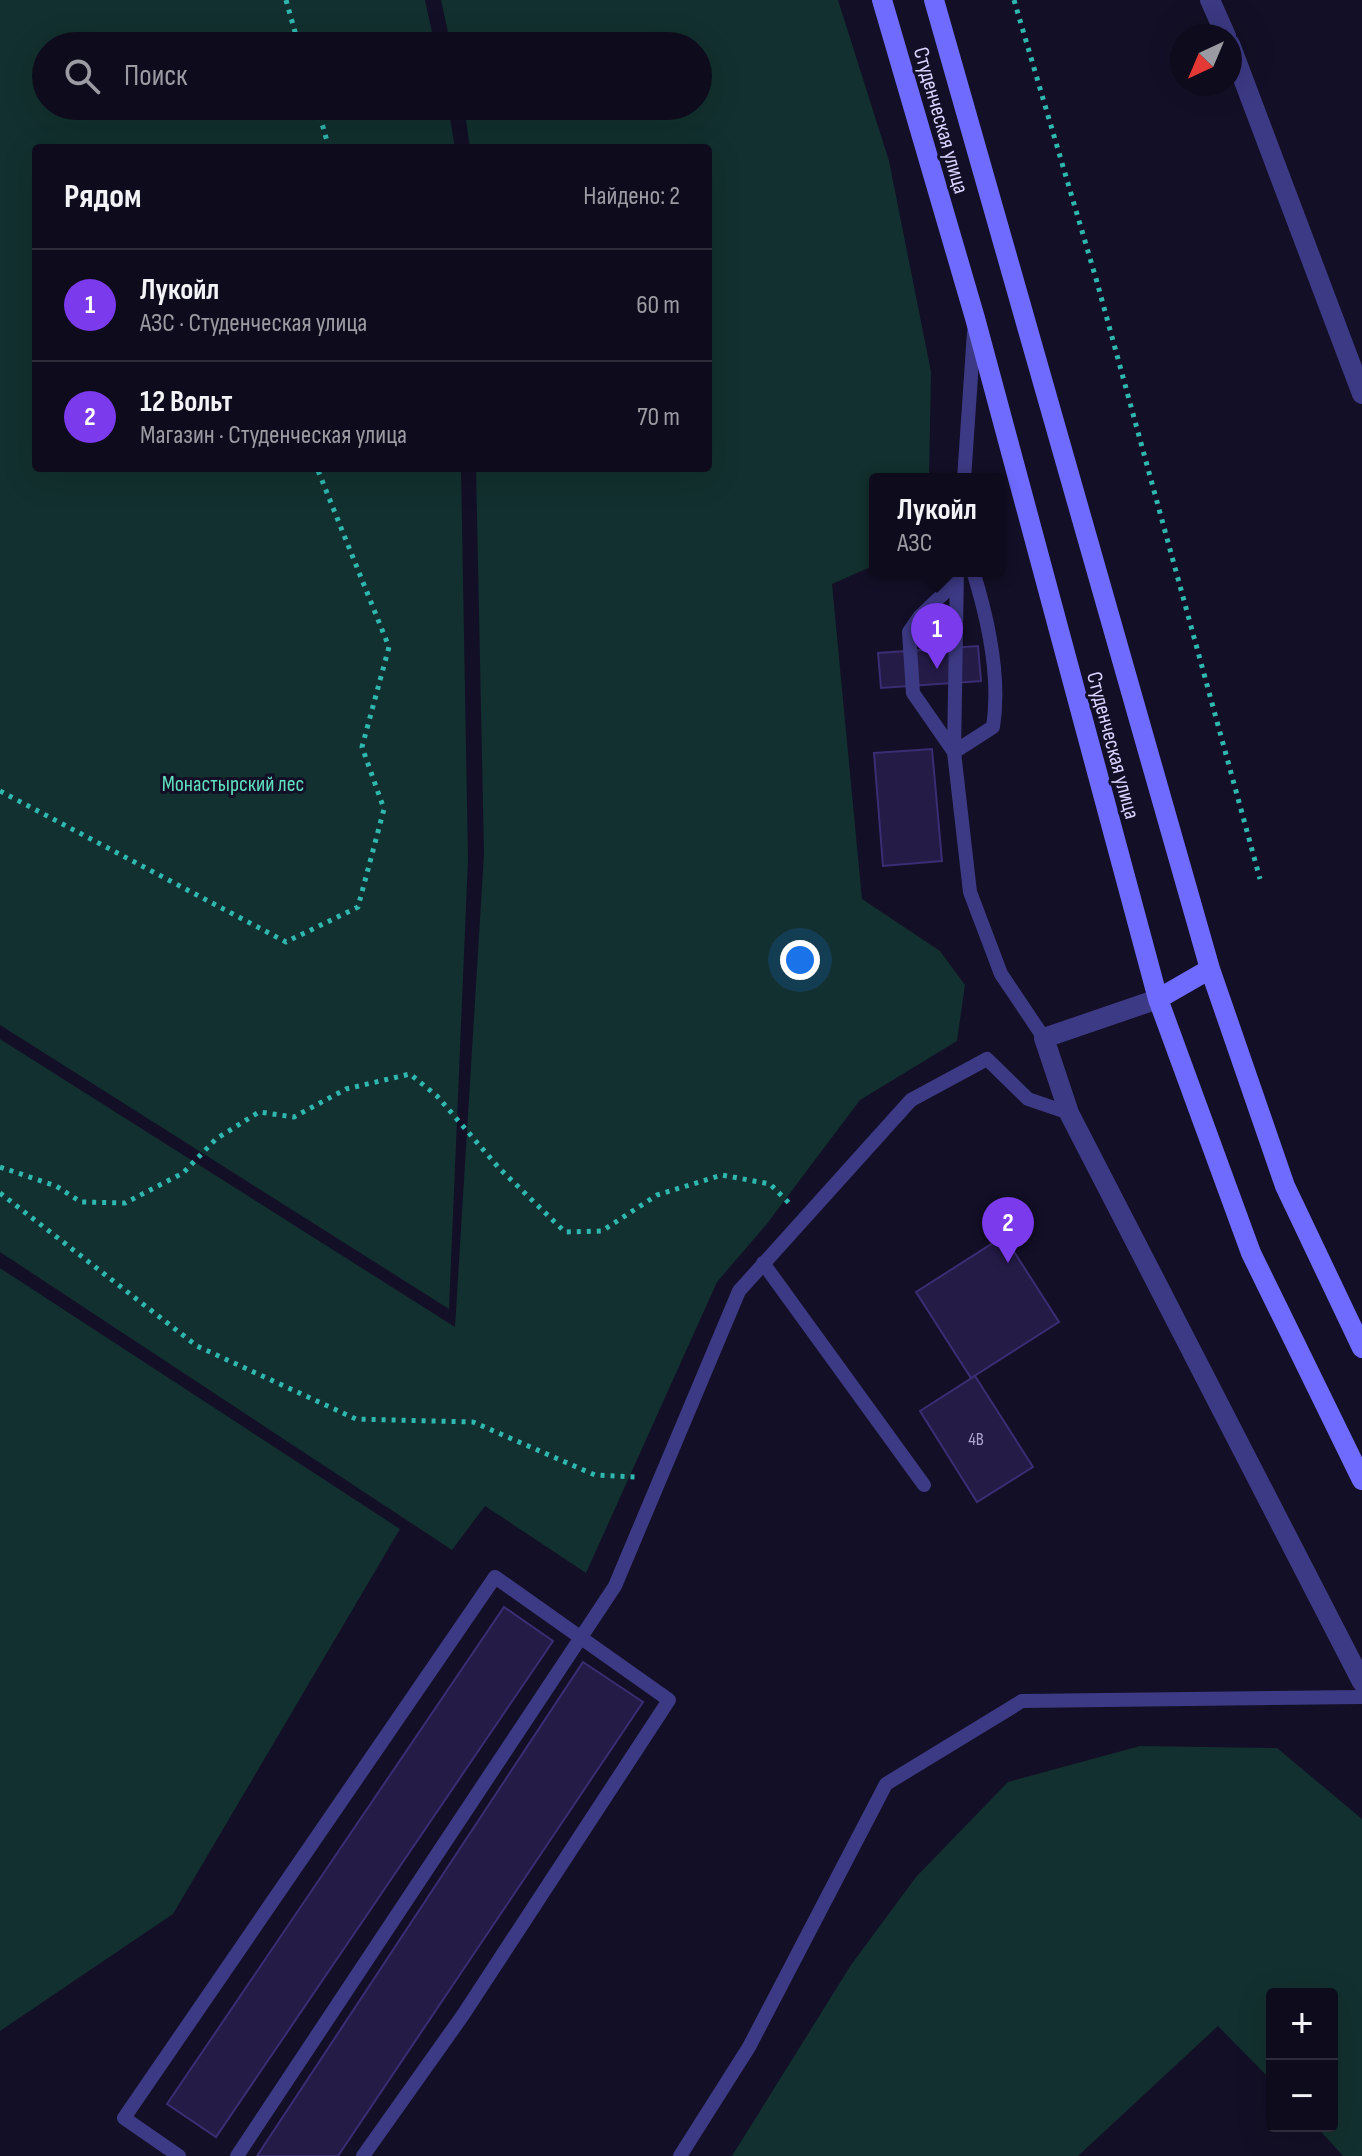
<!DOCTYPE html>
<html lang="ru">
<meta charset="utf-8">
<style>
:root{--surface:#0e0b1c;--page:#171425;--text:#f1f3f6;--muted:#9b9ba3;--line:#2e2b3b;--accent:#7c3aed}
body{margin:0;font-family:"Sofia Sans Condensed",sans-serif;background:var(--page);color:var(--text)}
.controls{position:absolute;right:24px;bottom:24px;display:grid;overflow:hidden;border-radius:8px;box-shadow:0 8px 32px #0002}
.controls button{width:72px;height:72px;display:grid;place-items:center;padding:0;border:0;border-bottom:2px solid var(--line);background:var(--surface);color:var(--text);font:40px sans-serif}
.compass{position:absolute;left:1170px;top:24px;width:72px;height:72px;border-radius:50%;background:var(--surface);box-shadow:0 8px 32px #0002;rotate:224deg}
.you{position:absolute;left:800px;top:960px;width:28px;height:28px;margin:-20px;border:6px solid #fff;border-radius:50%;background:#1a73e8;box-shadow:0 0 0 12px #1a73e833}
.badge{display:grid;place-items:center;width:52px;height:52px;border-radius:50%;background:var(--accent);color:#fff;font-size:26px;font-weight:700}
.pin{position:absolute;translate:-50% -66px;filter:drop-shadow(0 2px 4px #0008)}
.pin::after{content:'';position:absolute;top:42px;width:28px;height:24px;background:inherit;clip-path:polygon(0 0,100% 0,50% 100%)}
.popup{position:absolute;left:869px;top:473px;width:136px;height:104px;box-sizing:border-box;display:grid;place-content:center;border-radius:8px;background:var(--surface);filter:drop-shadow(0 2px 6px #0005);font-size:26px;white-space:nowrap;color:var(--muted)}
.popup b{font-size:30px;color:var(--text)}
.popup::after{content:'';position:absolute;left:50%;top:100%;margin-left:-16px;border:16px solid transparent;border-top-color:var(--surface)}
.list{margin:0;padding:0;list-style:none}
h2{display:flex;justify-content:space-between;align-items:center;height:104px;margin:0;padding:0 32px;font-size:34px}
h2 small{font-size:26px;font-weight:400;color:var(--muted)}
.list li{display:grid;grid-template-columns:52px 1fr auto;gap:24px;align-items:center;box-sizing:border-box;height:112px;padding:0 32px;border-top:2px solid var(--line)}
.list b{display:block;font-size:30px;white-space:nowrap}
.list p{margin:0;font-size:26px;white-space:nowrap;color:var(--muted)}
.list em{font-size:26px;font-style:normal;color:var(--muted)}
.icon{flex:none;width:44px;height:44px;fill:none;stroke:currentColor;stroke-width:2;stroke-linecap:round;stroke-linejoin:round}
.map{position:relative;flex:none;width:1362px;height:2156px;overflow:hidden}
.search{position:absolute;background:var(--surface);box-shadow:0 8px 32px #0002;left:32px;top:32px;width:680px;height:88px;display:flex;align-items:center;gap:20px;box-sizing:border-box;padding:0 28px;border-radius:44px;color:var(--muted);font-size:30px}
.panel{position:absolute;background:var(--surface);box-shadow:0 8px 32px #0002;left:32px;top:144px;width:680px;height:328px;border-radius:8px}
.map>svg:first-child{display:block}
</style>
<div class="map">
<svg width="1362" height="2156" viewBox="0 0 1362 2156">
<rect width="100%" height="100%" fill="#130f26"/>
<path fill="#12302f" d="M0 0H425L435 46H46V106H448L455 148H36V468H461L468 859 449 1309 0 1025Z
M441 0H838L889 161 931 372 929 479H875V565L832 584 862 899 940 951 965 985 957 1041 860 1100 766 1225 717 1282 586 1573 485 1506 452 1550 0 1252V1039L455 1327 484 854 476 468H708V148H470L464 106H698V46H451Z
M0 1268 400 1529 173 1914 0 2031Z
M1140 1746 1277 1748 1362 1819V2156H1343L1316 2126H1332V1994H1272V2081L1218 2026 1078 2156H732L851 1965 916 1877 1008 1782Z"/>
<path fill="#241b47" stroke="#3b2d73" stroke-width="2" d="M978 646 981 681 881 688 878 653Z
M932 749 942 861 883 866 874 753Z
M1004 1236 1059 1322 971 1378 916 1292Z
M975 1376 1033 1467 977 1502 920 1411Z
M504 1607 553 1641 216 2137 167 2104Z
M583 1662 643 1702 338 2156H257Z"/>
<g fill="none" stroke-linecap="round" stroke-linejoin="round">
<path stroke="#2fb8b0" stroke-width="5" stroke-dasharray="4 6" stroke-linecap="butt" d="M286 0 299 46
M1014 0 1097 282 1260 879
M317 106 329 148
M0 791 286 942 358 907 384 809 362 747 389 647 317 468
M0 1167 56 1186 81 1202 125 1203 183 1173 216 1139 259 1112 294 1117 346 1089 410 1074 437 1096 499 1168 565 1232 602 1231 657 1195 722 1175 770 1184 789 1203
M0 1193 197 1346 356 1419 473 1422 595 1475 636 1477"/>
<path stroke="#3d3a85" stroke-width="14" d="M964 479 974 332
M957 571 954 752 970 892 1001 974 1044 1038
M956 582 920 616 909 632 913 693 954 752 993 727C1001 677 988 619 973 571
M763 1263 924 1485
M179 2156 124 2118 495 1577 669 1700 463 2015 363 2156
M237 2156 615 1586 739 1291 911 1100 987 1059 1028 1099 1069 1113
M680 2156 749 2047 886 1784 1022 1701 1362 1697"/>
<path stroke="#3d3a85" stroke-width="20" d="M1210 0 1226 36
M1230 44 1362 394
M1158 999 1044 1038 1069 1113 1362 1682"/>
<path stroke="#6f6bff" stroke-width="20" d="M882 0 975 318 1158 999 1251 1253 1362 1480
M934 0 1210 969 1285 1186 1362 1348
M1158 999 1210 969"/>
</g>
<g text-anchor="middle" stroke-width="6" stroke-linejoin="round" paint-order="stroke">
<g font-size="18" fill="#aca6d1">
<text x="976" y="1445">4В</text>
</g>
<g font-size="22" fill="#d9d4ff" stroke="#130f26">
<text transform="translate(942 120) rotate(74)" y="8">Студенческая улица</text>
<text transform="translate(1114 745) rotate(75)" y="8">Студенческая улица</text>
</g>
<g font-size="22" fill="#5fe0c0" stroke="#130f26">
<text x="233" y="791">Монастырский лес</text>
</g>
</g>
</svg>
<div class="controls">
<button>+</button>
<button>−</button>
</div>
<svg class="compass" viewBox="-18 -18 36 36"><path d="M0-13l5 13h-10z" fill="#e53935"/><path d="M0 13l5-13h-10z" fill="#9b9ba3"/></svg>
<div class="you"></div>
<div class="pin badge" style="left:937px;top:669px">1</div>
<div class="popup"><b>Лукойл</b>АЗС</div>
<div class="pin badge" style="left:1008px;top:1263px">2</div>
<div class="search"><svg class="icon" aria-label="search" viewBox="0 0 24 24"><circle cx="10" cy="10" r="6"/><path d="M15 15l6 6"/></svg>Поиск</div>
<section class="panel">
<h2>Рядом<small>Найдено: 2</small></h2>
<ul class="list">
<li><span class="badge">1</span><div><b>Лукойл</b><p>АЗС · Студенческая улица</p></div><em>60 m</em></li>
<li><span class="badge">2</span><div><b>12 Вольт</b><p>Магазин · Студенческая улица</p></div><em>70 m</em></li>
</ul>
</section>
</div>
